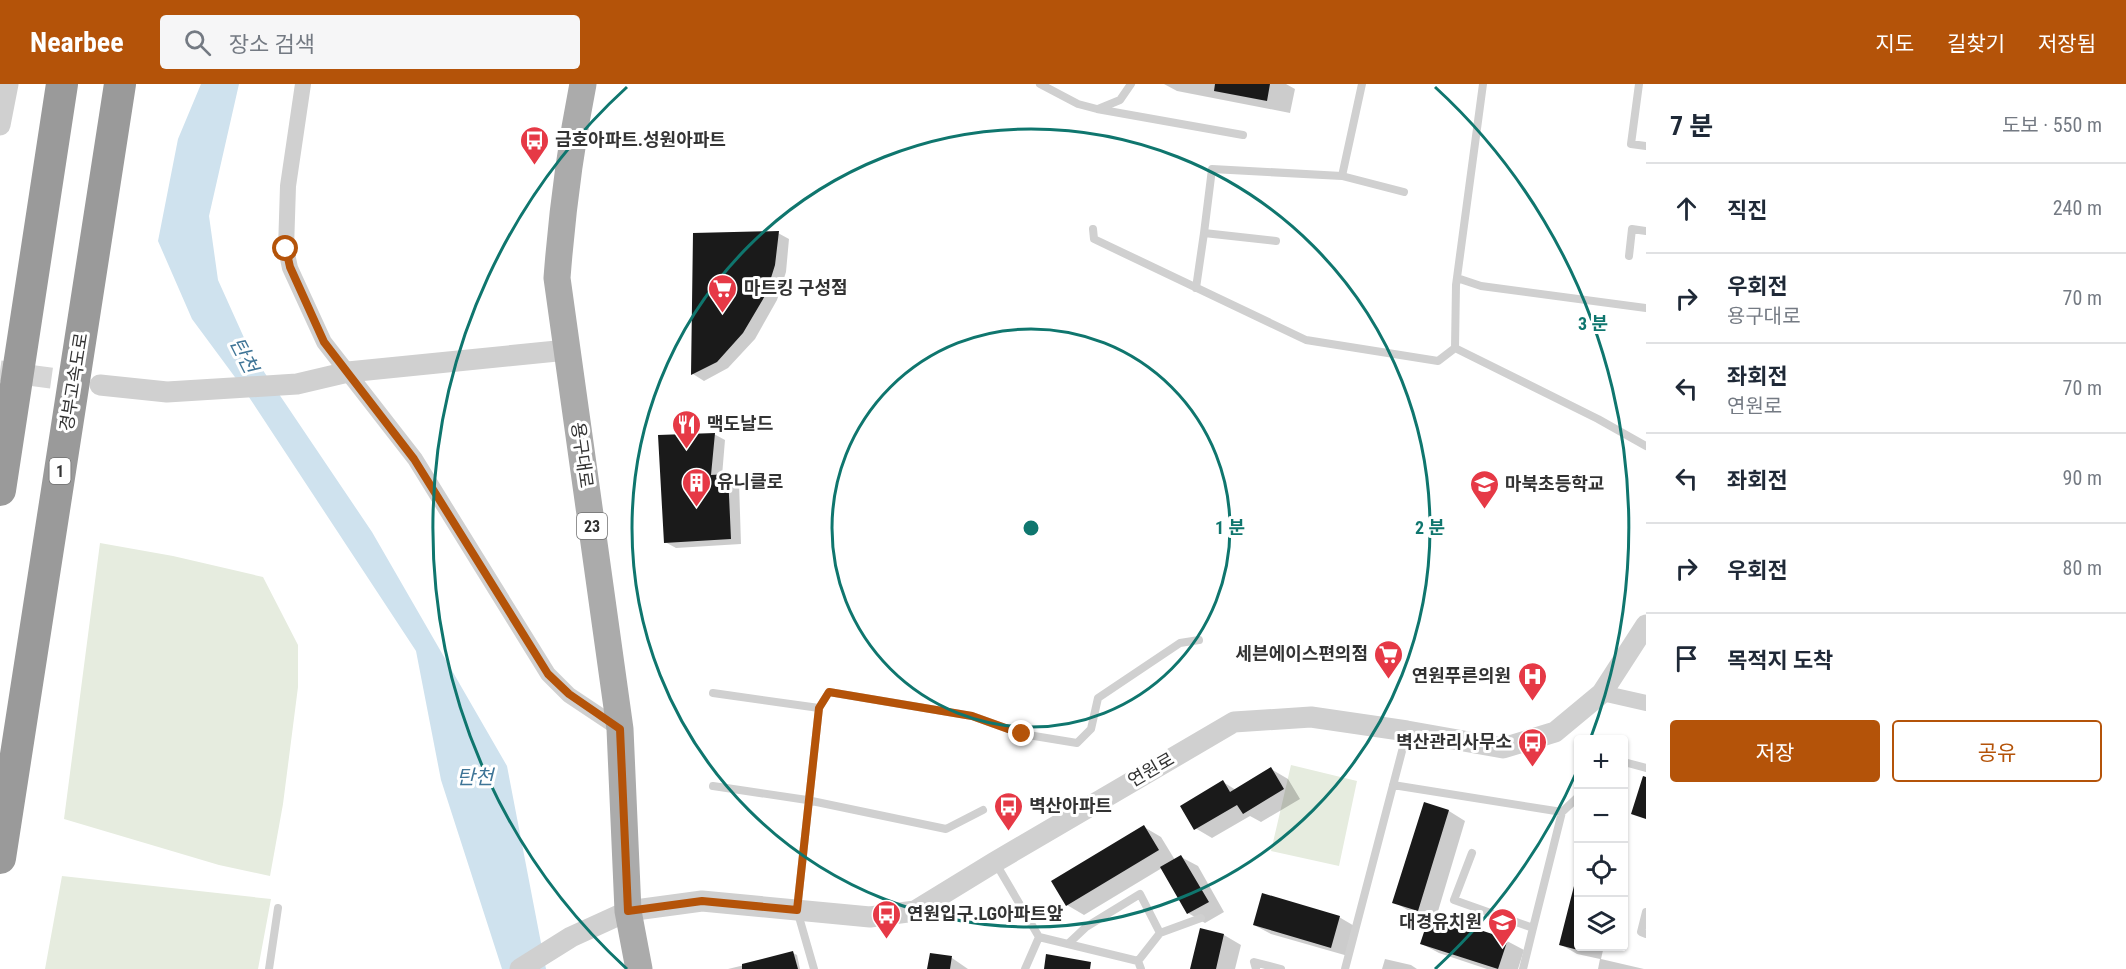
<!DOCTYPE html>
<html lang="ko">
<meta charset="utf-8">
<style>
:root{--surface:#fff;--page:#f6f6f7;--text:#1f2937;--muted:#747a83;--line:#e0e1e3;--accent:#b45309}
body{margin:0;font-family:"Roboto Condensed","Noto Sans KR",sans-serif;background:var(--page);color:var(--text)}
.controls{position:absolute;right:18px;bottom:18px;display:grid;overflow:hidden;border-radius:6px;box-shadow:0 2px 4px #0004}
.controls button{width:54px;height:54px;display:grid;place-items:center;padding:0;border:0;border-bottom:2px solid var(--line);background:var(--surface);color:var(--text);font:30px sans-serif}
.stop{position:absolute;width:18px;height:18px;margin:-14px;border:4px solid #b45309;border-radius:50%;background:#fff}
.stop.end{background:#b45309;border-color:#fff;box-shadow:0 2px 6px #0008}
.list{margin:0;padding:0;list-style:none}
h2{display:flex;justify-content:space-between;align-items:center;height:78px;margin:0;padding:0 24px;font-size:26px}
h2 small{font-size:20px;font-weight:400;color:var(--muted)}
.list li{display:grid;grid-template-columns:39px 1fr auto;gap:18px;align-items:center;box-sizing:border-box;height:90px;padding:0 24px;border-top:2px solid var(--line)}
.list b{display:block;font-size:22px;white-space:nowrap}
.list p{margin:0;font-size:20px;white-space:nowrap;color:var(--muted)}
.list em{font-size:20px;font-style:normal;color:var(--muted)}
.actions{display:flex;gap:12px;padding:18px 24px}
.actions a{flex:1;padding:14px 0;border:2px solid var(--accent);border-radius:6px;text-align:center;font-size:21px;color:var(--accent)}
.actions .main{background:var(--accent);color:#fff}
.icon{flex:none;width:33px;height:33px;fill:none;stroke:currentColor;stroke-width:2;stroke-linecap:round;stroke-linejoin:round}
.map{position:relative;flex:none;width:1646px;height:885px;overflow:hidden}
header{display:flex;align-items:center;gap:36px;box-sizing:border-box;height:84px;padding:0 30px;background:var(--accent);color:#fff}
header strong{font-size:28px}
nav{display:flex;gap:33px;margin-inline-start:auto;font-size:21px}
.search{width:420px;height:54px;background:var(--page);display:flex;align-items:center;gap:15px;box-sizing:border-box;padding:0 21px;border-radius:6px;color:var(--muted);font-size:22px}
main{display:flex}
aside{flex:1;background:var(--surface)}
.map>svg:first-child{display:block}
</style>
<header>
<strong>Nearbee</strong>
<div class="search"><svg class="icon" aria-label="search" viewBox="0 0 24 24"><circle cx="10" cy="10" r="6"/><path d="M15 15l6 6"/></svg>장소 검색</div>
<nav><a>지도</a><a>길찾기</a><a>저장됨</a></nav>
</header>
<main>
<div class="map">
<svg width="1646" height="885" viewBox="0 0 1646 885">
<rect width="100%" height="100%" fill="#fff"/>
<path fill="#e6ecdf" d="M100 459 173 472 263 493 298 561V603L283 720 270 792 219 781 64 735Z
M1291 681 1357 697 1339 782 1271 767Z
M62 792 271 815 258 885H45Z"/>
<path fill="#cfe2ee" d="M201 0H239L209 132 218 196 250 267 372 448 507 682 546 885H502L441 696 416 567 243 304 192 235 158 157 178 55Z"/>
<path fill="#0003" d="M1164 0H1286L1295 5 1290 29 1177 7Z
M778 149 789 155 786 188 777 216 755 255 728 284 704 297 693 290 694 150Z
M714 350 725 356 722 392H728L739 398 741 460 676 464 665 458Z
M1271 685 1288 695 1300 715 1261 738 1250 732 1212 754 1195 744 1223 698 1236 706Z
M1425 720 1449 727 1465 737 1436 834 1507 857 1524 866 1518 885H1487L1439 869 1422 860 1431 834 1411 828 1394 818Z
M1144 743 1161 753 1175 776 1181 773 1198 782 1224 828 1205 839 1188 829 1162 784 1084 831 1067 821Z
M1624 769 1628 771 1624 789Z
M1578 791V862H1604L1601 875 1644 885H1598L1600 875 1577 870 1560 860Z
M1339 833 1356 843 1348 872 1271 850 1254 841Z
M1201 845 1224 851 1241 861 1235 885H1192Z
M793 869 797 871 800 885H728Z
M931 870 952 874 968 885H928Z
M1385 875 1411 881 1417 885H1382Z"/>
<path fill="#1a1a1a" d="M1215 0H1270L1267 17 1214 7Z
M779 147 775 181 766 210 743 249 717 278 691 291 693 149Z
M715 349 711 391 728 390 731 455 664 459 658 351Z
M1271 683 1284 705 1243 730 1237 721 1194 746 1180 722 1223 696 1230 708Z
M1643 692 1646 693V735L1631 730Z
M1424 718 1449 726 1418 827 1392 819Z
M1144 741 1159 766 1066 822 1051 797Z
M1181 771 1209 818 1187 830 1160 783Z
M1574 802 1578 803V866L1559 861Z
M1262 809 1340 832 1331 864 1253 841Z
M1430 830 1508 855 1498 885 1420 860Z
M1200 844 1224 850 1216 885H1190Z
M793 867 798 885H742V880Z
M930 869 952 872 950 885H927Z
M1046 870 1091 878 1090 885H1044Z"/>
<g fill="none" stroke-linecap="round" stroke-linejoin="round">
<path stroke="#d6d6d6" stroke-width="21" stroke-dasharray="21 10" stroke-linecap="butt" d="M0 287 86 299"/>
<path stroke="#d0d0d0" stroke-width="8" d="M1040 0 1078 20 1097 25 1243 51
M1483 0 1456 201 1455 264 1598 335 1646 362
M1639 0 1631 60 1646 62
M1098 25 1120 16 1131 0
M1342 92 1404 108
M1093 145 1094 155 1306 256 1438 277 1455 264
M1204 149 1212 85 1342 92 1362 0
M1629 172 1632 145 1646 147
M1457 194 1481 202 1646 224
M1196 204 1204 149 1276 157
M713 609 819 624
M1624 678 1646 684
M1393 701 1562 728 1578 713
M713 702 807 716 946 745 983 726
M1472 769 1454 816 1533 844 1523 885
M995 778 1039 853 1025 885
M1646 828 1641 848 1646 850
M1533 844 1562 728
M1160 849 1201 834
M1039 853 1138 877 1141 885
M1068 860 1086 843 1140 810 1160 849 1138 877
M269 885 278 824
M814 885 797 826 819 624 829 608 972 632 1022 650 1077 659 1091 645 1098 614 1180 559 1199 556
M1256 885 1254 878 1281 885
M1345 885 1407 648"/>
<path stroke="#d0d0d0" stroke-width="16" d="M303 0 288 102 286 165 290 184 324 258 415 375 548 590 569 611 620 645
M1602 609 1646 619"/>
<path stroke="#d0d0d0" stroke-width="21" d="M0 41 8 0
M100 301 167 308 297 300 348 288 567 266
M520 885 571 853 628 827 702 817 870 833 915 827 995 778 1234 638 1311 633 1407 647 1503 664 1555 648 1602 609 1646 541"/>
<path stroke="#ababab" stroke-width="27" d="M583 0C570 65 562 129 557 194L620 645 628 827 639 885"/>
<path stroke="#9a9a9a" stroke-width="32" d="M0 406 62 0
M0 774 120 0"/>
</g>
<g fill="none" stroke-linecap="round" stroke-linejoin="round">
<path stroke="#b45309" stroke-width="8" d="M286 165 290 183 324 258 414 375 548 590 569 610 620 645 628 827 702 817 797 826 819 624 829 608 972 632 1022 650"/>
</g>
<g fill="none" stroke="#0f766e" stroke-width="3">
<circle cx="1031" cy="444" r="199"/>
<circle cx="1031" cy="444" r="399"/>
<path d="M1577 687A598 598 0 0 1 1435 885M627 885A598 598 0 0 1 627 3M1435 3A598 598 0 0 1 1591 653"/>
</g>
<defs>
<symbol id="bus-pin" viewBox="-11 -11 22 30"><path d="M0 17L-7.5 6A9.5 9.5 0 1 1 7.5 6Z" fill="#e63946" stroke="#fff"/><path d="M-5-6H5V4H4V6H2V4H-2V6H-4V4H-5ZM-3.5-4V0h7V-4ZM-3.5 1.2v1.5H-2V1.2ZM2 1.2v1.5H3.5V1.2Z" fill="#fff"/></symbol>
<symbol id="supermarket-pin" viewBox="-11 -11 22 30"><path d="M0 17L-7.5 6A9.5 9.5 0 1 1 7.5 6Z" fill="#e63946" stroke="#fff"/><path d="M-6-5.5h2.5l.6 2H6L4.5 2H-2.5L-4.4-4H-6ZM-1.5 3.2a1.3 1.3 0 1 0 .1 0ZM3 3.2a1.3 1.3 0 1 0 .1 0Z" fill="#fff"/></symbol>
<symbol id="restaurant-pin" viewBox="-11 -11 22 30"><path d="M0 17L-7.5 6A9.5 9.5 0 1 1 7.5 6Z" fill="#e63946" stroke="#fff"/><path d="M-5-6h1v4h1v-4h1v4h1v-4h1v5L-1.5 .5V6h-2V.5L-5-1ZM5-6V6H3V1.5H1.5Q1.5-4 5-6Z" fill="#fff"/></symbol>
<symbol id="building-pin" viewBox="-11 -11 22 30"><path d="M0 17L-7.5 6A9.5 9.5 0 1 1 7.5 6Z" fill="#e63946" stroke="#fff"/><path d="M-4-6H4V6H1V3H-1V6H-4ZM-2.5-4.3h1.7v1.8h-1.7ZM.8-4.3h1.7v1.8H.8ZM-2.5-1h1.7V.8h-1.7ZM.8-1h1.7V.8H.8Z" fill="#fff"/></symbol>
<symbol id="school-pin" viewBox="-11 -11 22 30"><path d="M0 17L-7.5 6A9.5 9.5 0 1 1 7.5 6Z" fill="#e63946" stroke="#fff"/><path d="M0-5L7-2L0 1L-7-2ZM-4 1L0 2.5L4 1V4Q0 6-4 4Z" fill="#fff"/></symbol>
<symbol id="hospital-pin" viewBox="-11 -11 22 30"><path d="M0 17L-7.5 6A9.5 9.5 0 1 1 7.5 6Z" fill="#e63946" stroke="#fff"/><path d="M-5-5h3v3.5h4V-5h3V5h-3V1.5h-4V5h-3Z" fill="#fff"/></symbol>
</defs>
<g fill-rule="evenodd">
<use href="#bus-pin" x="518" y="40" width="33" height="45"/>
<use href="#supermarket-pin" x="706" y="188" width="33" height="45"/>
<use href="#restaurant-pin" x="670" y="324" width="33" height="45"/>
<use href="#building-pin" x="680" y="382" width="33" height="45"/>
<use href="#school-pin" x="1468" y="384" width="33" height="45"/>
<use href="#supermarket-pin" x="1372" y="554" width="33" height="45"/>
<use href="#hospital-pin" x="1516" y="576" width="33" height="45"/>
<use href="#bus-pin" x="1516" y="642" width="33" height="45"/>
<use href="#bus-pin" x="992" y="706" width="33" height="45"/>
<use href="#bus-pin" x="870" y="814" width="33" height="45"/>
<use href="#school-pin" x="1486" y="822" width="33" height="45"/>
</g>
<g text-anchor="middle" stroke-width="6" stroke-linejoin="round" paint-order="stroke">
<g fill="#fff" stroke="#707070" stroke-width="1.5">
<rect x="49.5" y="374" width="21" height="26" rx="4.5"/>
<rect x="577" y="429" width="30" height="26" rx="4.5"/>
</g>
<g font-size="16" font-weight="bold" fill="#333">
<text x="60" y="393">1</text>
<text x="592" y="448">23</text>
</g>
<g font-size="18" font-weight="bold" fill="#333" stroke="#fff" text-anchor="start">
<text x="555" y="62">금호아파트.성원아파트</text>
<text x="744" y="210">마트킹 구성점</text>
<text x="707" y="346">맥도날드</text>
<text x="717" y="404">유니클로</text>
<text x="1505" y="406">마북초등학교</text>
<text x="1368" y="576" text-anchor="end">세븐에이스편의점</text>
<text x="1511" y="598" text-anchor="end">연원푸른의원</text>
<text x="1512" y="664" text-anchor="end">벽산관리사무소</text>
<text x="1029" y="728">벽산아파트</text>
<text x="907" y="836">연원입구.LG아파트앞</text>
<text x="1482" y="844" text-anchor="end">대경유치원</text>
</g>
<g font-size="18" fill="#333" stroke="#fff">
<text transform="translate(74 298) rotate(-81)" y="6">경부고속도로</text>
<text transform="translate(582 371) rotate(82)" y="6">용구대로</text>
<text transform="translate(1151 686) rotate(-30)" y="6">연원로</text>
</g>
<g font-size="20" font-style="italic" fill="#3f7597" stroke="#fff">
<text transform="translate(244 271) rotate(63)" y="7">탄천</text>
<text x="475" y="700">탄천</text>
</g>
</g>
<circle cx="1031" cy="444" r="9" fill="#0f766e" stroke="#fff" stroke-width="3"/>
<g font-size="18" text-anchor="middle" font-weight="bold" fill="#0f766e" stroke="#fff" stroke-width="6" stroke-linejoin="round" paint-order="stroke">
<text x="1593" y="246">3 분</text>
<text x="1230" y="450">1 분</text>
<text x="1430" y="450">2 분</text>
</g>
</svg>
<div class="controls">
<button>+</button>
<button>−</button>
<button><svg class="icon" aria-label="locate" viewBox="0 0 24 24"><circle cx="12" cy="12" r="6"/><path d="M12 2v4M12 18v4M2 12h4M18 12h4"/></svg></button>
<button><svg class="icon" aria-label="layers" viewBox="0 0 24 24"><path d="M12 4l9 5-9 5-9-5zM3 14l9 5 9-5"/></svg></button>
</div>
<div class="stop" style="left:286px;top:165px"></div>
<div class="stop end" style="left:1022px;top:650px"></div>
</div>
<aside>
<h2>7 분<small>도보 · 550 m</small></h2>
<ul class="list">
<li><svg class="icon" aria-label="ahead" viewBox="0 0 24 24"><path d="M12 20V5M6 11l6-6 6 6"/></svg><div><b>직진</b></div><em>240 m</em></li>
<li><svg class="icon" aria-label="right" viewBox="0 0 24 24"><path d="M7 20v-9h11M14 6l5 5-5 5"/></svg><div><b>우회전</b><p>용구대로</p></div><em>70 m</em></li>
<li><svg class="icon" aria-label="left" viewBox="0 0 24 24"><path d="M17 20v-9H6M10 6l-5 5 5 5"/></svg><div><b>좌회전</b><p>연원로</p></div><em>70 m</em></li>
<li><svg class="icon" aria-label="left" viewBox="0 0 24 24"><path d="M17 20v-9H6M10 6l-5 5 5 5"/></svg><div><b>좌회전</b></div><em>90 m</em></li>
<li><svg class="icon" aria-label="right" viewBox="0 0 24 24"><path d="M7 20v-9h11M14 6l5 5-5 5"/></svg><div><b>우회전</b></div><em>80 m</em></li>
<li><svg class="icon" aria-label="arrive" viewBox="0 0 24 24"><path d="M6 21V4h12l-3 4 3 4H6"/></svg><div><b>목적지 도착</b></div></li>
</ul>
<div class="actions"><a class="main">저장</a><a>공유</a></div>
</aside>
</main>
